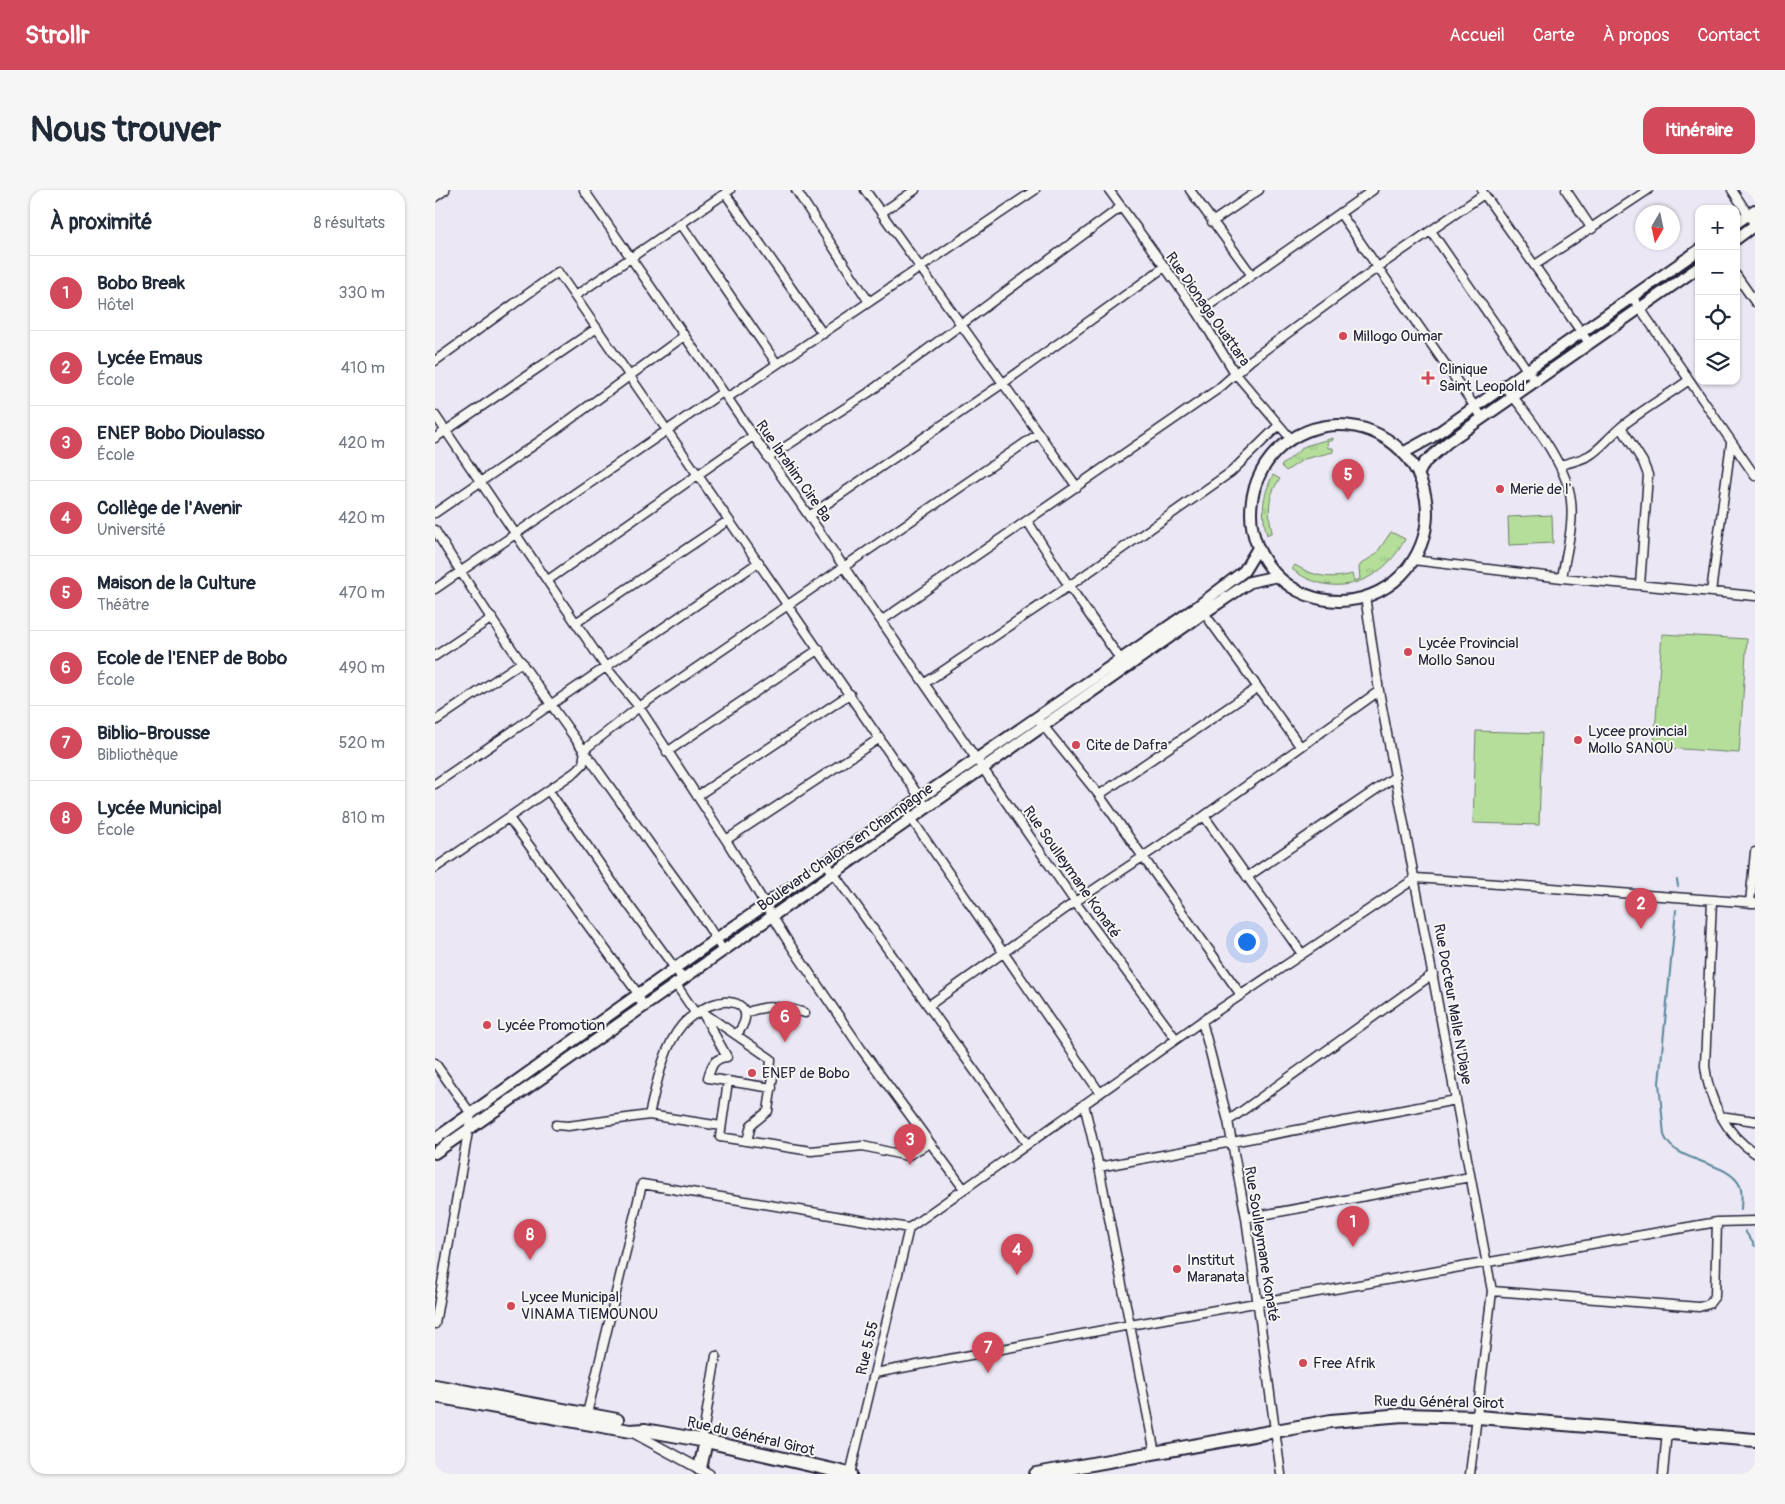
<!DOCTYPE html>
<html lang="fr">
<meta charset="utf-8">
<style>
:root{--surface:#fff;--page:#f6f6f7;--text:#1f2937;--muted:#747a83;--line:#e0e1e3;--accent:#d1495b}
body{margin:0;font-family:Pangolin,sans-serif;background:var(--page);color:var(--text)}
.controls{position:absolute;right:15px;top:15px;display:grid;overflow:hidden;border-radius:10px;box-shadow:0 1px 4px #0004}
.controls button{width:45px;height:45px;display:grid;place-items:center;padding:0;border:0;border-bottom:1px solid var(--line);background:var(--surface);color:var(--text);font:25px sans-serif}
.compass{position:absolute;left:1200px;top:15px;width:45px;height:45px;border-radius:50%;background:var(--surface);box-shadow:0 1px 4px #0004;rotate:189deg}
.you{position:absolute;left:811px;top:751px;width:18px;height:18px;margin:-12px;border:4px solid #fff;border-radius:50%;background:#1a73e8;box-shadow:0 0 0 8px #1a73e833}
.badge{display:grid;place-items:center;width:32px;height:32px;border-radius:50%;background:var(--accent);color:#fff;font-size:16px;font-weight:700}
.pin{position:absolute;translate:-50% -41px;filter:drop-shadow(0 1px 2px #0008)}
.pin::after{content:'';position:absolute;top:26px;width:18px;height:15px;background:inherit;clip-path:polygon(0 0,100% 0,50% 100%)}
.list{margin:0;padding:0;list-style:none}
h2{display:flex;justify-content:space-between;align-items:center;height:65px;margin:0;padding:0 20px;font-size:21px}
h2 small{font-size:16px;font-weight:400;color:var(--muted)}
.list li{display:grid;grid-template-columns:32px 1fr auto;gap:15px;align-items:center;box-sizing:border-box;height:75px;padding:0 20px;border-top:1px solid var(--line)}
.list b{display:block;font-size:19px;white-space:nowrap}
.list p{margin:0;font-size:16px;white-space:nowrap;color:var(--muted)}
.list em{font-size:16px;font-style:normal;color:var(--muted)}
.icon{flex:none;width:28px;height:28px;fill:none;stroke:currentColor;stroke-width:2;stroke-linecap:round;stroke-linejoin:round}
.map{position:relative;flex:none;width:1320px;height:1284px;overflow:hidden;border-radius:15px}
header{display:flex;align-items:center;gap:30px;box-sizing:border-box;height:70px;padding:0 25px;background:var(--accent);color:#fff}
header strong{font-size:24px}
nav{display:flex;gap:28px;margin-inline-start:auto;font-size:18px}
.intro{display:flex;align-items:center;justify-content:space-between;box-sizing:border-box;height:120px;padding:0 30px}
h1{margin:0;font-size:35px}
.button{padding:12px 22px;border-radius:15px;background:var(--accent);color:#fff;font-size:18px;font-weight:700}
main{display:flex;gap:30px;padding:0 30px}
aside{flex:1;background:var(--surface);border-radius:15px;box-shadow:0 1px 4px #0004}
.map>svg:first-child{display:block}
</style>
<header>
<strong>Strollr</strong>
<nav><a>Accueil</a><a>Carte</a><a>À propos</a><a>Contact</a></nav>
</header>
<div class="intro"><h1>Nous trouver</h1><a class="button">Itinéraire</a></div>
<main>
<aside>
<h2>À proximité<small>8 résultats</small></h2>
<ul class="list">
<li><span class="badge">1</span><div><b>Bobo Break</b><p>Hôtel</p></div><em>330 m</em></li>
<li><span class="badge">2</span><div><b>Lycée Emaus</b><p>École</p></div><em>410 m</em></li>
<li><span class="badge">3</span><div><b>ENEP Bobo Dioulasso</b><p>École</p></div><em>420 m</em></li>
<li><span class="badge">4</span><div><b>Collège de l'Avenir</b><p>Université</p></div><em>420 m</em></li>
<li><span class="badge">5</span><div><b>Maison de la Culture</b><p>Théâtre</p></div><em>470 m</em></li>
<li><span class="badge">6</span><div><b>Ecole de l'ENEP de Bobo</b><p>École</p></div><em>490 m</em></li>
<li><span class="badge">7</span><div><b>Biblio-Brousse</b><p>Bibliothèque</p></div><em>520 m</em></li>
<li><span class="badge">8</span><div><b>Lycée Municipal</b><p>École</p></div><em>810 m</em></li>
</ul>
</aside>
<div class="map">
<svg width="1320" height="1284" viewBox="0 0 1320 1284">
<defs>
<pattern id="grass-tufts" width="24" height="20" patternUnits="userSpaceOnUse" patternTransform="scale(1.25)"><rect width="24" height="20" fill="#b5de9a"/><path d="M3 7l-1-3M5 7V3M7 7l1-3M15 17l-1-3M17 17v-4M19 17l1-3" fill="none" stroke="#9bbe86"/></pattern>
</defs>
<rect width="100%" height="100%" fill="#ebe7f4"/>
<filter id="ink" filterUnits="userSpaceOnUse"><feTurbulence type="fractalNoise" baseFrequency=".02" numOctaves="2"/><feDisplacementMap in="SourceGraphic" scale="10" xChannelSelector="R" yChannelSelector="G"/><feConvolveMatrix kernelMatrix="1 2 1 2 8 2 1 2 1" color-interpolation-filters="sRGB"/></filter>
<g filter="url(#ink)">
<path fill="url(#grass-tufts)" stroke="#6c806a" d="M898 248V250L892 252 893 258H898V262L869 269 851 281 846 276 870 256Z
M838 285 845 289C832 305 833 324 837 342L832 345C826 323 827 306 838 285Z
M956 342 970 349C948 393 898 411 857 379L860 375C878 386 896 390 917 384L919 391 925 389 924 377 926 374 941 364Z"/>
<path fill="#b5de9a" stroke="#6c806a" d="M1117 325 1118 353 1074 355 1073 327Z
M1227 444 1312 449 1304 563 1219 557Z
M1041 541 1107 543 1104 635 1038 633Z"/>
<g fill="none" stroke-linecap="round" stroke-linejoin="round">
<path stroke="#59889c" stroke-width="2" d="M1242 690 1243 696
M1241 720 1224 893 1229 945C1239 974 1294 970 1305 996 1308 1003 1306 1013 1306 1020
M1310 1041 1320 1056"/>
<defs>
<path id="minor" d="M149 0 640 712 741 849
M361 0 434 112
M430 0 642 297
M674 0 763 123 800 183 856 249
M755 0 816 84
M1131 0 1157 39
M1297 0 1320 35
M1047 1 1154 153
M290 3 388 144
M0 7 10 0
M446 23 480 0
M905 23 1047 227
M777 32 824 0
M246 34 342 174
M996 41 1099 190
M1100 75 1213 0
M1301 85 1320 112
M140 106 295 0
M1198 108 1320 286
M763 123 938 0
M0 171 123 82 488 612
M1069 196C1092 223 1133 276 1136 311 1139 336 1131 363 1127 388
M292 208 600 0
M0 225 170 476 204 517 291 650 352 750 427 860 529 999
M1186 237 1208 272 1213 285 1205 395
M0 248 162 138
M333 268 433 203 686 17
M1125 275C1164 266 1159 261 1186 237 1207 220 1232 206 1254 190
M0 323 118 242 249 146
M374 326 567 194 728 78
M593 332 628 387 688 473
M0 340C65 449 143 550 215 654 240 689 267 723 288 761
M978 370 1127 388 1320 406
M113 390 318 246
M0 399 288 202
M1276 402 1296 253
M930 406 944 501 1057 1101 1035 1284
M767 420 865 556
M446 431 783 199 816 170 943 77 1049 4
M142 432 294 330
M0 466 57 428
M490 493 634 396 796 282 843 236
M0 531 87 472
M606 533 664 605 806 805
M232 562 384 459
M0 594 324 372
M114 601 185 703 247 788
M664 605 822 498
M262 606 415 504
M469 618 665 903
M769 626 867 764
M74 628 204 805 207 816
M291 650 445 548
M391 673 592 954
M0 678 140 582 148 574 150 559 204 517 603 244
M812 687 961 586
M1277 710 1270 876C1274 910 1290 944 1320 963
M1315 713 1320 662
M240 793 261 824
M493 816 640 712 769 626 944 501
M266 821 336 869 335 882 338 886 333 921 316 935 312 951
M267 822 292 867C278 868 276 877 273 888L337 898
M311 823C333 814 348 816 370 823
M767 831 793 931 811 1028 846 1284
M0 873 36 924 0 1134
M293 891 285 947 376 961 428 956 472 966 495 953
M649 914 664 977 720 1263
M214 925C221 897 228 857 247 835 253 828 267 818 276 815 302 805 323 820 301 845
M1285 926 1320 931
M793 931 998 784
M121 935 133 936 214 925 286 936
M664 977 1021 910
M811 1028 1035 987
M1057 1101 1264 1117 1274 1114 1280 1106 1282 1032
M440 1183 695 1135 1282 1032 1320 1031
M151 1228 207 994 474 1038 767 831 981 688 1320 713
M267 1250 281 1166
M415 1284 474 1038
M1228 1284 1232 1241"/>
<path id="tertiary" d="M197 1242 274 1284"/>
<path id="secondary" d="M1301 33 1320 20
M1301 49 1320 35
M816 323a88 88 0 1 1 176 0a88 88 0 1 1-176 0Z
M968 263 997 247 1264 60
M983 285 989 273 1013 252 1264 77
M0 949 281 749 763 416 809 381 823 358
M0 963 769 423 815 392 843 386"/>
<path id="trunk" d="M0 1196 182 1230
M0 1206 195 1241 210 1240 271 1251 415 1284
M265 1278 271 1251
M601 1284 896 1231 968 1225 1043 1227 1320 1250"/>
</defs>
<use href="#minor" stroke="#22223b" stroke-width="11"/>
<use href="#tertiary" stroke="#22223b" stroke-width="12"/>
<use href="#secondary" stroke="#22223b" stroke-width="14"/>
<use href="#trunk" stroke="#22223b" stroke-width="16"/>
<use href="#minor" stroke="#f6f6f2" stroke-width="8"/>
<use href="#tertiary" stroke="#f6f6f2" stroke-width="9"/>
<use href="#secondary" stroke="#f6f6f2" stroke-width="10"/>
<use href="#trunk" stroke="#f6f6f2" stroke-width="12"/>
</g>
</g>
<g fill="#d1495b" stroke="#f6f6f2" stroke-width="2">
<circle cx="908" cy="146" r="5"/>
<path d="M990.5 180.5h5v5h5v5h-5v5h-5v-5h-5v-5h5z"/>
<circle cx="1065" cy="299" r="5"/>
<circle cx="973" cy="462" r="5"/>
<circle cx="1143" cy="550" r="5"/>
<circle cx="641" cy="555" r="5"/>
<circle cx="52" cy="835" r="5"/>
<circle cx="317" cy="883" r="5"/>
<circle cx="742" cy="1079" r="5"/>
<circle cx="76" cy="1116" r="5"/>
<circle cx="868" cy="1173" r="5"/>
</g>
<g text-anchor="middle" stroke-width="4" stroke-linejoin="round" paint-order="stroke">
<g font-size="15" fill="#22223b" stroke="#f6f6f2">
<text transform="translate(773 119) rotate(55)" y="5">Rue Dionaga Ouattara</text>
<text transform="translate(359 281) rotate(55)" y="5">Rue Ibrahim Cire Ba</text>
<text transform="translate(410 657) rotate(-35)" y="5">Boulevard Chalons en Champagne</text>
<text transform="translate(637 682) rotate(55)" y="5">Rue Soulleymane Konaté</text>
<text transform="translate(1018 814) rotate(80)" y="5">Rue Docteur Malle N'Diaye</text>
<text transform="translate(827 1054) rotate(81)" y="5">Rue Soulleymane Konaté</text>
<text transform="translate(432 1158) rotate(-77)" y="5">Rue 5.55</text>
<text transform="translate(1004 1212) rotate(1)" y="5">Rue du Général Girot</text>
<text transform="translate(316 1246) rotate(13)" y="5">Rue du Général Girot</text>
</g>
<g font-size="15" fill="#22223b" stroke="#f6f6f2" text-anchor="start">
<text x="918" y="151">Millogo Oumar</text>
<text x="1004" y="184">Clinique<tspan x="1004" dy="17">Saint Leopold</tspan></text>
<text x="1075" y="304">Merie de l'</text>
<text x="983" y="458">Lycée Provincial<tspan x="983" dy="17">Mollo Sanou</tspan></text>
<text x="1153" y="546">Lycee provincial<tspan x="1153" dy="17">Mollo SANOU</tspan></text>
<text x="651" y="560">Cite de Dafra</text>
<text x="62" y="840">Lycée Promotion</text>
<text x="327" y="888">ENEP de Bobo</text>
<text x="752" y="1075">Institut<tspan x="752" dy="17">Maranata</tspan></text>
<text x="86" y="1112">Lycee Municipal<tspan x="86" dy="17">VINAMA TIEMOUNOU</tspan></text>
<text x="878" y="1178">Free Afrik</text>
</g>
</g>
</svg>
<div class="controls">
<button>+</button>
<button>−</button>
<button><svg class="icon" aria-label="locate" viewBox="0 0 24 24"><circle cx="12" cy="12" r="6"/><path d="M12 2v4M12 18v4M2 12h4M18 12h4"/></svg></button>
<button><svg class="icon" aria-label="layers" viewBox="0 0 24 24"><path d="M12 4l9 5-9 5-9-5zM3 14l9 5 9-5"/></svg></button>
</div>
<svg class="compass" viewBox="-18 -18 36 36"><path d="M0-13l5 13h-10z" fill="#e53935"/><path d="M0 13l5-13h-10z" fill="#747a83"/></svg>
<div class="you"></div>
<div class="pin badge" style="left:918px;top:1057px">1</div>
<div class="pin badge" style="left:1206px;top:739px">2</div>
<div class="pin badge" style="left:475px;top:975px">3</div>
<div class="pin badge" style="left:582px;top:1085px">4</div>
<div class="pin badge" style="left:913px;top:310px">5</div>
<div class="pin badge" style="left:350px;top:852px">6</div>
<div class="pin badge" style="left:553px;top:1183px">7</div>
<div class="pin badge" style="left:95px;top:1070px">8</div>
</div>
</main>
